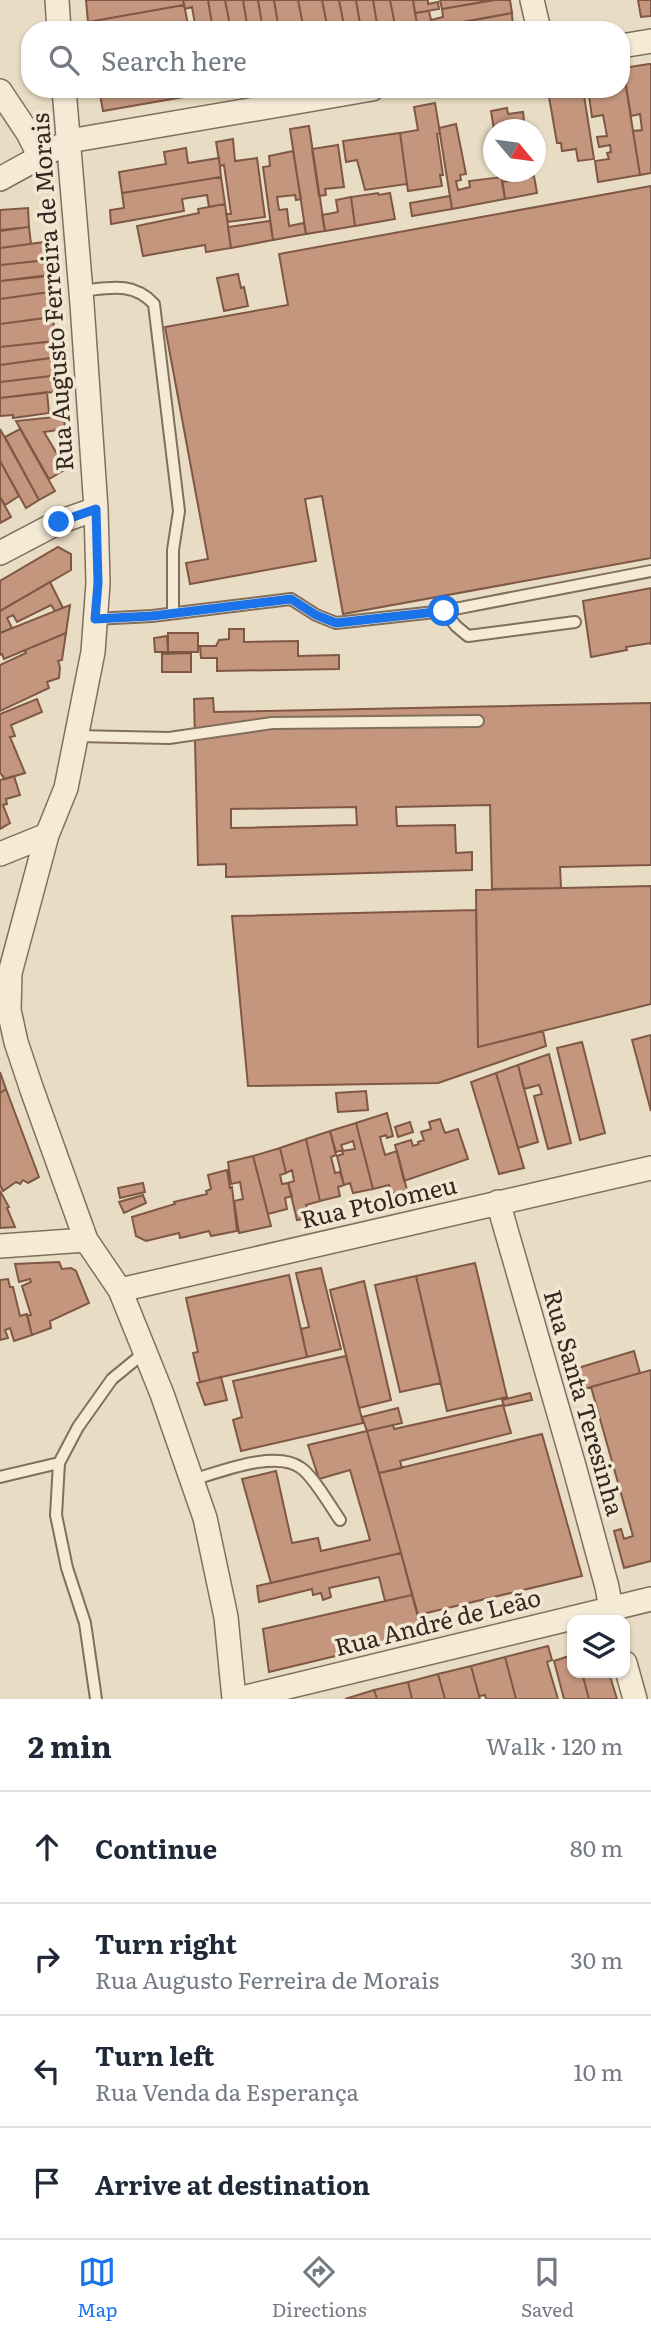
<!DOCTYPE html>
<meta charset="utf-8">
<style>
:root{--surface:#fff;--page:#f6f6f7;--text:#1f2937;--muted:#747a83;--line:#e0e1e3;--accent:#1a73e8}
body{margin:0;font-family:Literata,serif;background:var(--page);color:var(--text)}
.controls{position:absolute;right:21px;bottom:21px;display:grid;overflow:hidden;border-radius:14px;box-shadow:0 2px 5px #0004}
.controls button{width:63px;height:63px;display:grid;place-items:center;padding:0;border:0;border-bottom:2px solid var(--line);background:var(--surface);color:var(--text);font:35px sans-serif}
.compass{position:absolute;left:483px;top:119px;width:63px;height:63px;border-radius:50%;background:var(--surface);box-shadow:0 2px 5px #0004;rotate:119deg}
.stop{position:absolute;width:21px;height:21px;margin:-16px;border:5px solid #1a73e8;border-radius:50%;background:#fff}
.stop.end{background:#1a73e8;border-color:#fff;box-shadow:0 2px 7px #0008}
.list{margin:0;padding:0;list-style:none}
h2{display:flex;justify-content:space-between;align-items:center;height:91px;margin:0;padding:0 28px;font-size:30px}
h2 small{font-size:23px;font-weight:400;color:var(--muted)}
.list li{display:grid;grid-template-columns:46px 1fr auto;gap:21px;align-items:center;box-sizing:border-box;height:112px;padding:0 28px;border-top:2px solid var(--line)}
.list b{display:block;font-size:26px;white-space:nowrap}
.list p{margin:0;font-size:23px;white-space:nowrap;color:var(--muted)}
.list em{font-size:23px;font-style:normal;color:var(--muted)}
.icon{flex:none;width:38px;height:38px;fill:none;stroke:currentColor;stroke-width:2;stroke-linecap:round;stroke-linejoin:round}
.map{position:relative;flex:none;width:651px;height:1699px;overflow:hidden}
.search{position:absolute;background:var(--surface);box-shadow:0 2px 5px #0004;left:21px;right:21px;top:21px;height:77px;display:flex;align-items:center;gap:18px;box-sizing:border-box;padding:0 24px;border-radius:28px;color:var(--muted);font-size:26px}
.sheet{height:539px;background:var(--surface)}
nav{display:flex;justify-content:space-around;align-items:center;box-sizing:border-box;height:98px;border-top:2px solid var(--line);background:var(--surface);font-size:19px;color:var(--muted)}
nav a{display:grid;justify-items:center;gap:4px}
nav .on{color:var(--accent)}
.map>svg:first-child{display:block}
</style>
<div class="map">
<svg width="651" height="1699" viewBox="0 0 651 1699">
<rect width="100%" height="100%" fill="#e9dcc4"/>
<path fill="#c4967e" stroke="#7f5845" stroke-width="2" fill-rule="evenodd" d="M86 0H183L184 5 88 22Z
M183 0H208L213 30H193L192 24H195L192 7 185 9Z
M208 0H225L231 30H213Z
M225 0H243L248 30H231Z
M243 0H258L263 30H248Z
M258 0H274L279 30H263Z
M274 0H298L304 30H279Z
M298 0H322L328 30H304Z
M322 0H339L345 30H328Z
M339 0H356L361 30H345Z
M356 0H373L378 30H361Z
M373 0H390L396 30H378Z
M390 0H413L418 30H396Z
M413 0H428V4L438 2 439 9 415 13Z
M440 0H488V1L442 9Z
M495 0H510L512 13 418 30 415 13 429 11 431 20 443 17 442 9Z
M638 0H651V16L641 17Z
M184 5 188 24 152 30H89L88 22Z
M512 13 513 30H421Z
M188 24 189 30H152Z
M649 64H651V173L640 175 633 131 642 130 640 114 631 116 623 68Z
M623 68 640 175 598 182 595 161 609 159 607 153 611 152 610 145 599 147 597 137 607 136 603 115 592 117 588 89H621V69Z
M99 89H200L201 94 103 111Z
M200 89H224L225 90 201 94Z
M552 89H583L594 159 578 161 576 149 562 151 561 143H557L549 97 553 96Z
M435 103 440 133 437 134 443 175H440L442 186 408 191 400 133 418 130 414 107Z
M507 108 508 114 523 112 525 130H494L491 111Z
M456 124 466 174 460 175 461 180 456 181 458 190 470 187 469 181 502 177 505 199 452 209 439 128Z
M309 126 325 231 306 234 290 129Z
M400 133 407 184 365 190 357 160 346 162 343 141Z
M233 139 235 161 257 158 265 217 228 222 226 214H231L224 165 220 166 216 142Z
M338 145 344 187 325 189 326 195 319 196 312 149Z
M186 148 188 163 219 158 221 177 122 193 119 172 166 164 164 152Z
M293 151 301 199 296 200 295 195 277 197 279 210 287 209 289 226 304 223 306 234 273 240 263 167 270 166 269 156Z
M534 176 537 193 505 199 502 182Z
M221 177 225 204 209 207 207 195 182 199 184 211 111 224 110 210 124 208 122 193Z
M651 186V558L343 614 322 496 305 499 316 561 190 584 186 563 208 559 165 327 288 305 279 254Z
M378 193 379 195 390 193 395 219 355 226 351 197Z
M450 196 452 209 412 216 410 203Z
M351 197 355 226 325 231 322 215 338 212 336 200Z
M225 204 231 248 206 252 205 245 143 256 137 226 199 213 198 209Z
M28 208 29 227 0 231V210Z
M270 221 273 240 231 248 228 227Z
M29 227 31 244 0 248V230Z
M45 242 47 260 0 265V248Z
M47 260 49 276 0 281V265Z
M238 274 241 288 244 287 248 306 224 311 217 278Z
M48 275 50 292 0 299V281Z
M50 292 53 317 0 324V299Z
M53 317 55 341 0 347V324Z
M55 341 58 357 0 365V347Z
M58 357 59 375 0 382V365Z
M59 375 61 391 0 398V382Z
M47 392 49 413 13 418V415L0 416V398Z
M64 416 65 429 44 432 66 469 49 479 16 421Z
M0 429 39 500 26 508 0 461Z
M20 429 55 491 39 500 5 437Z
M0 461 19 496 5 505 0 497Z
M0 497 11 517 0 523Z
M58 547 71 554V570L0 611V581Z
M50 582 63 608 55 611 51 605 17 622 13 615 7 618 12 628 0 633V611Z
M651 588V645V643L626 647 627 650 591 657 583 601Z
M70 605 66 633 4 659 2 654 0 655V633Z
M229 629H244V642L298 641V656L339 655V669L217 671V658H201L200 646H216L219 640 229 639Z
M66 633 62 660 58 661 60 667 59 678 47 682 49 688 0 711V665L26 653 25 650Z
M168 633H198V652H168Z
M167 636 168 652H155L154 638Z
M191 653V672H162V654Z
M213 698 214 712 651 703V865L560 867 561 888 492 889 490 805 396 807 397 826 455 825 456 853 472 852V870L226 877V864L198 865 194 699ZM356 807 357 825 231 828V809Z
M37 699 42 712 11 725 15 736 10 737 25 773 5 779 0 773V714Z
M14 776 20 795 6 799 7 804 3 805 10 823 0 829V780Z
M651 886V1004L478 1047 476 890Z
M476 910 478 1047 543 1031 546 1046 438 1083 248 1086 232 916Z
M651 1035V1111L632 1040Z
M582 1042 605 1133 580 1140 557 1048Z
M549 1054 571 1143 548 1149 534 1096 542 1094 539 1085 524 1089 518 1065Z
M518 1065 538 1142 518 1148 496 1073Z
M0 1072 6 1089 0 1093Z
M496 1073 524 1168 499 1174 471 1082Z
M6 1089 39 1177 28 1183 23 1180 20 1184 16 1182 3 1191 0 1185V1093Z
M366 1091 368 1110 338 1112 336 1093Z
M387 1113 393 1136 387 1138 386 1135 380 1137 385 1155 397 1151 407 1190 391 1194 389 1185 373 1189 356 1123Z
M440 1119 445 1133 458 1129 468 1159 404 1181 395 1145 411 1140 413 1146 419 1144 418 1142 424 1140 421 1132 431 1129 429 1122Z
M410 1122 413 1132 398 1137 395 1127Z
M356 1123 373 1189 353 1193 350 1183 344 1185 337 1156 343 1154 342 1151 355 1149 353 1141 341 1145 343 1150 336 1152 330 1131Z
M330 1131 336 1155 331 1157 335 1173 340 1172 344 1185 338 1187 340 1196 320 1201 306 1139Z
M306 1139 320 1201 306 1205 309 1218 297 1220 288 1183 294 1181 292 1170 286 1173 280 1148Z
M280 1148 286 1173 280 1175 282 1184 288 1183 292 1196 285 1198 287 1209 268 1214 253 1156Z
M253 1156 271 1226 239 1233 234 1201 243 1199 240 1182 231 1184 228 1162Z
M227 1170 230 1188 232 1187 237 1231 211 1236 209 1231 180 1238 179 1233 146 1241 136 1236 132 1217 175 1204 174 1202 207 1194 206 1191 211 1189 208 1175Z
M143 1183 145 1192 120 1198 118 1188Z
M0 1191 9 1207 7 1208 15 1227 0 1228Z
M143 1195 146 1203 124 1213 119 1202Z
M59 1262 62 1269 71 1268 76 1271 89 1303 50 1321 51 1328 32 1335 27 1316 31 1315 22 1286 31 1282 30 1279 19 1282 15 1264Z
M475 1263 507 1397 447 1411 416 1276Z
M321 1268 341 1349 307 1357 301 1329 309 1327 296 1273Z
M289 1275 307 1357 200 1382 193 1353 198 1352 186 1298Z
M416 1276 441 1383 400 1392 375 1285Z
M8 1279 10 1287H13L20 1316 27 1314 32 1335 14 1341 10 1328 5 1330 8 1338 0 1340V1280Z
M364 1281 391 1400 359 1408 330 1290Z
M634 1351 640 1373 574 1392 568 1371Z
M346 1356 363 1423 241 1451 233 1420 242 1417 233 1381Z
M651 1370V1561L624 1568 614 1531 621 1529 624 1539 633 1536 591 1387Z
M221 1377 227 1400 205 1405 197 1383Z
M530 1393 532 1400 504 1406 502 1400Z
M503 1405 511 1433 400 1461 402 1468 379 1473 367 1431 393 1425 394 1429Z
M398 1408 402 1423 367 1431 362 1417Z
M367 1431 401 1553 271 1583 242 1479 276 1471 292 1543 318 1538 321 1551 370 1540 350 1470 319 1479 308 1445Z
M542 1434 582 1576 418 1615 379 1473Z
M401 1553 412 1595 385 1601 379 1577 329 1588 331 1597 323 1600 321 1593 313 1595 312 1589 259 1602 257 1586Z
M412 1595 423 1635 269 1672 263 1629Z
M548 1646 552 1660 547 1662 558 1699H516L505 1657Z
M572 1655V1673H582L589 1699H564L554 1661Z
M505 1657 516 1699H486L485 1695 479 1696 471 1666Z
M471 1666 480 1699H445L438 1674Z
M582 1673H609L617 1699H589Z
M438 1674 445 1699H412L408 1682Z
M408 1682 412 1699H377L374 1690Z
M374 1690 377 1699H345Z"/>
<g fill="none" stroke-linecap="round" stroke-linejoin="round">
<defs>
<path id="lane" d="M81 291C109 288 133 281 154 304L179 511 173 550V613
M444 611 651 571
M95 619 152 616 291 599 316 615 336 623 444 611 456 626 468 636 575 622
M76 736 169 738 272 723 478 721
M0 1477 59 1463
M192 1480C220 1472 276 1449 301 1468 313 1476 331 1507 340 1520
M96 1699 85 1623 67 1568 56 1515 59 1463 78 1427 112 1379 145 1352"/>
<path id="street" d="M57 0 59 30
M532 0 539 30
M621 46 651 41
M64 89 82 304 96 509 98 583 93 652 66 788 47 835 10 973 9 1010 16 1042 32 1090 86 1240 120 1290 162 1394 205 1518 226 1617 234 1699
M0 91 28 133 40 157
M0 179 69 141 372 89
M0 553 59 522 96 509
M0 854 47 835
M498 1202 574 1466 607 1587 613 1620
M0 1246 86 1240
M120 1290 651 1168
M625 1663 635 1699
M238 1699 651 1599"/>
</defs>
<use href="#lane" stroke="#826e5c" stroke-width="14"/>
<use href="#street" stroke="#826e5c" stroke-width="26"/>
<use href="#lane" stroke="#f5ead6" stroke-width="10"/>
<use href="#street" stroke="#f5ead6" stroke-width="23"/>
</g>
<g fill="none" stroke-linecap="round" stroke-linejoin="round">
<path stroke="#1a73e8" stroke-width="9" d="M59 522 96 509 98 583 95 619 152 616 291 599 316 615 336 623 444 611"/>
</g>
<g text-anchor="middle" stroke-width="7" stroke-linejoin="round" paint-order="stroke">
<g font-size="24" fill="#34271f" stroke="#f2e7d3">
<text transform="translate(53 292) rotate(-94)" y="8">Rua Augusto Ferreira de Morais</text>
<text transform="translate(379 1203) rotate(-13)" y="8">Rua Ptolomeu</text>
<text transform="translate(583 1403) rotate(74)" y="8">Rua Santa Teresinha</text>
<text transform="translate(438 1623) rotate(-14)" y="8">Rua André de Leão</text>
</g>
</g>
</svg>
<div class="controls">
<button><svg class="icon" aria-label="layers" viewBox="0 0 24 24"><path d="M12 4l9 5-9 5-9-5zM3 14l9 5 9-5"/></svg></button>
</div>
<svg class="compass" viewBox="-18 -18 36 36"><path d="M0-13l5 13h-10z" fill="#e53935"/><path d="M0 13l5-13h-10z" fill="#747a83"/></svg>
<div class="stop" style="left:444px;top:611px"></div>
<div class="stop end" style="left:59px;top:522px"></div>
<div class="search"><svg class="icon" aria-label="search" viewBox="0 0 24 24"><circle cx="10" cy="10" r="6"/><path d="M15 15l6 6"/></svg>Search here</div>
</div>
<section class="sheet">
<h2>2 min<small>Walk · 120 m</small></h2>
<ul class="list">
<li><svg class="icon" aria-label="ahead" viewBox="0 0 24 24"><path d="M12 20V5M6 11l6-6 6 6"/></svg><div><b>Continue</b></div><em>80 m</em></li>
<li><svg class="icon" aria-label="right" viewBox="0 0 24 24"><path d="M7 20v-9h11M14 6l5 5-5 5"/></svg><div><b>Turn right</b><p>Rua Augusto Ferreira de Morais</p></div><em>30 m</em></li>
<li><svg class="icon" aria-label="left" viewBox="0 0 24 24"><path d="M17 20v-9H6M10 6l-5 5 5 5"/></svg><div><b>Turn left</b><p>Rua Venda da Esperança</p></div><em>10 m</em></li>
<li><svg class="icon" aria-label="arrive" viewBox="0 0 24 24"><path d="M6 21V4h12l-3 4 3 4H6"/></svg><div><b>Arrive at destination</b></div></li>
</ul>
</section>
<nav>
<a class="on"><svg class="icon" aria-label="map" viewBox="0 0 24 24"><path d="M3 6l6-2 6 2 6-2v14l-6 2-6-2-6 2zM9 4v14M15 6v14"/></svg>Map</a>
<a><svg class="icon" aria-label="directions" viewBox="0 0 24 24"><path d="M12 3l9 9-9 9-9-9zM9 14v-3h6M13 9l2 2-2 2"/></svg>Directions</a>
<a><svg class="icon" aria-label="saved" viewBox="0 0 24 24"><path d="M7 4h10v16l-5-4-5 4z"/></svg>Saved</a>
</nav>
